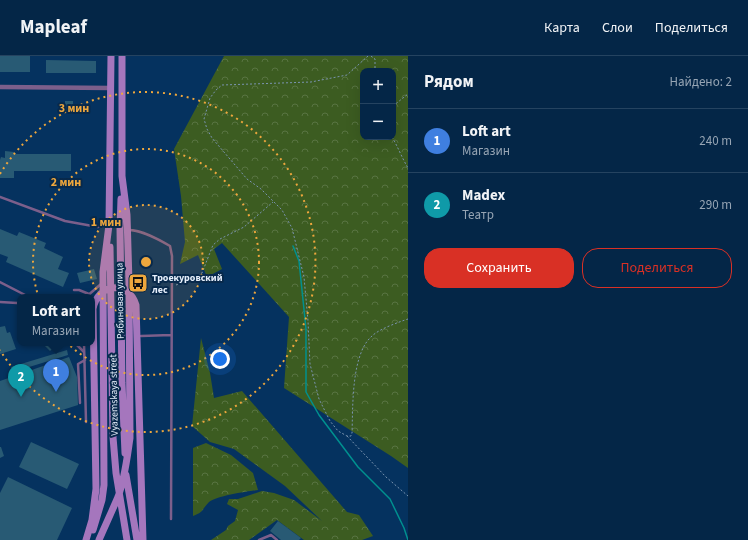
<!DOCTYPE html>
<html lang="ru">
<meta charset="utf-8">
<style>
:root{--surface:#042647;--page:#123252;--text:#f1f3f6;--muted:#97a5b4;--line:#254360;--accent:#d93025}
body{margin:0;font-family:"Source Sans 3",sans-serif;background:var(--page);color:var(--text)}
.controls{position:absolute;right:12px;top:12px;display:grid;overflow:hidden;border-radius:8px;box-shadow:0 4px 16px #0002}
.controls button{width:36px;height:36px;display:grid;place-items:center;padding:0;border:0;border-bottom:1px solid var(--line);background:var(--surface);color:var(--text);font:20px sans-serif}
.you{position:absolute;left:220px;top:303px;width:14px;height:14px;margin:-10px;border:3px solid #fff;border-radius:50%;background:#1a73e8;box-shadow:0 0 0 6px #1a73e833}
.badge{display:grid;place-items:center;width:26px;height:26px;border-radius:50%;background:var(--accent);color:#fff;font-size:13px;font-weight:700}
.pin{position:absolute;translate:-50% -33px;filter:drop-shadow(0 1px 2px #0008)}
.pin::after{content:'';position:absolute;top:21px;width:14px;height:12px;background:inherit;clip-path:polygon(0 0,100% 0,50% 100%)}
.popup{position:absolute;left:17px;top:238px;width:78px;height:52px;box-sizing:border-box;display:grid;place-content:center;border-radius:8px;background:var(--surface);filter:drop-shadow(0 1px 3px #0005);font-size:13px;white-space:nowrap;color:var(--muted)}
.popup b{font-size:15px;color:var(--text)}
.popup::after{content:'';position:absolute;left:50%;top:100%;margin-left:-8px;border:8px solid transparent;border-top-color:var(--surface)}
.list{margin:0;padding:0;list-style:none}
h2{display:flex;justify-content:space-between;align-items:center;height:52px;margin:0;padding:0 16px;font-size:17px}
h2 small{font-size:13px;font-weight:400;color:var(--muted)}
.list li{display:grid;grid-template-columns:26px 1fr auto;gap:12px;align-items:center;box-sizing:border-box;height:64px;padding:0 16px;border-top:1px solid var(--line)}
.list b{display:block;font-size:15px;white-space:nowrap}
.list p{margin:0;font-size:13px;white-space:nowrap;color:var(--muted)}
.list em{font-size:13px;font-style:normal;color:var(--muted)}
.actions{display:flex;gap:8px;padding:12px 16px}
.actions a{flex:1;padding:9px 0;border:1px solid var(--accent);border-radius:16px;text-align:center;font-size:14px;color:var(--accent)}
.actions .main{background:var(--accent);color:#fff}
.map{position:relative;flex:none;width:408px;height:484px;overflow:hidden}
header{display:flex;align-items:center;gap:24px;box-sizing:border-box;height:56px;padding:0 20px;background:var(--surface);border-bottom:1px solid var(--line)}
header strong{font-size:19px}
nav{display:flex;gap:22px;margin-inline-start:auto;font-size:14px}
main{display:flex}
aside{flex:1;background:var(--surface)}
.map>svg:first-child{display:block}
</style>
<header>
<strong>Mapleaf</strong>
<nav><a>Карта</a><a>Слои</a><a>Поделиться</a></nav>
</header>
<main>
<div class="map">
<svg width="408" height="484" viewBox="0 0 408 484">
<defs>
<pattern id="forest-crowns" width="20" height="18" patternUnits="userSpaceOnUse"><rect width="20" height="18" fill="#3c5c21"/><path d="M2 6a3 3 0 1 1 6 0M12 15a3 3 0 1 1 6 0" fill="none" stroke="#587442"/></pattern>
</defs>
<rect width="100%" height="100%" fill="#05325f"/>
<path fill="url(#forest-crowns)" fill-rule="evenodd" d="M224 0H408V412L391 400 284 332 289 261 222 187 214 193 222 213 207 221 198 199 180 208 185 186 181 140 174 93ZM363 15H393V81H363Z
M201 282 210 317 214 342 242 335 347 456 359 459 373 480 362 484H304L277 464 249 484H211L226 474 228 470 235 465 238 454 227 448 229 443H238L262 435 274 437 294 444 322 465 285 430 234 393 210 386 192 370Z
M206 387 231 399 253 417 258 434C248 435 216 440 209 446 202 453 204 456 193 460V392Z"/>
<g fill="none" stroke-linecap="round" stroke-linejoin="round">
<path stroke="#00908f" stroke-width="1.5" d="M293 190 299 205 306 273V336L319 359 358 411 390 443 404 472 408 484"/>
</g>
<path fill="#285a74" d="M0 0H30V16H0Z
M46 4 96 5V17H46Z
M65 45H73V55H65Z
M5 95 14 96V98H71V115H14V122H0V104L1 101 5 102Z
M0 173 17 180 19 176 46 187 44 192 63 201 58 213 69 217 63 231 6 206 8 201 0 198Z
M94 213 97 223 80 227 77 217Z
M5 270 7 277 10 276 16 293 0 298V271Z
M42 287H58L50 295Z
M67 294 68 299 13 316 11 311Z
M69 301 77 321 78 349 0 374V325Z
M31 386 79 408 67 433 19 411Z
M0 391H1L4 400 0 402Z
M8 421 72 452 57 484H0V437Z
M278 465 301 482 299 484H281L270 475Z"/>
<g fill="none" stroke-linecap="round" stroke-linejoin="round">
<path stroke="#7a94b0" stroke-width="1" stroke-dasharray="2 2" stroke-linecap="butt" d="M368 0 347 19 311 26 222 29 216 34 210 42 204 63 207 73 212 82 247 123 261 133 282 154 292 172 304 221 308 265 310 308 319 343 330 365 338 375 347 380H351L352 377C353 351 351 298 372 280 379 273 399 266 408 263
M371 0 375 3V15
M393 50 408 38
M392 81C398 91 402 102 408 112
M176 229 192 223 202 217 213 189 220 183 244 171 273 146
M347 380 386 421 408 440"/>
<path stroke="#7c5f8b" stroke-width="2.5" d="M0 141 65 165 98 171 107 169
M128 174C142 174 158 183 170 190L172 200 171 463
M0 226 29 241
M74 234H79L89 238
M86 241 101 228
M0 246 17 247 20 245
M141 280 171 279
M75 287 84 296
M84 287 86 366
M80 347 78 308 85 304
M259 484 271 479 277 484"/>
<path stroke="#7c5f8b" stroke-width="4.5" d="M0 31 111 32"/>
<path stroke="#a576bd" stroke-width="7" d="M121 143 120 172 122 327 125 397
M110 191 113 381 116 417 127 484
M126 419 137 484
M93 474 102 444 104 429 103 216 109 169 111 0
M86 484 92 464 96 433 93 253C97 228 128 223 136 249L143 484
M99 484C105 470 112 455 118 441 125 422 127 402 130 382L129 227 127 159 122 120V0"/>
</g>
<circle cx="146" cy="206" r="57" fill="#eea73d" fill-opacity=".12"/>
<g fill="none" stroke="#eea73d" stroke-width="2" stroke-dasharray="2 4">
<circle cx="146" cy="206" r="57"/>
<circle cx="146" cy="206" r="113"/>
<path d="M0 118A170 170 0 1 1 0 294"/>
</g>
<defs>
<symbol id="bus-square" viewBox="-11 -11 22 22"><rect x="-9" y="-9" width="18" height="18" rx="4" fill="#eea73d" stroke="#08294b"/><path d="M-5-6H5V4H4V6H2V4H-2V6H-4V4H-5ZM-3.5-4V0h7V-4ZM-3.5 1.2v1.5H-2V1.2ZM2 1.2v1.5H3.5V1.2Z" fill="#111"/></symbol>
</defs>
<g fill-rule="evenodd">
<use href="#bus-square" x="127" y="216" width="22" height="22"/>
</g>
<g text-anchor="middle" stroke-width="4" stroke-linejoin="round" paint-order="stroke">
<g font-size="10" font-weight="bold" fill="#e7f0fc" stroke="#08294b" text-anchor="start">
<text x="152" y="225">Троекуровский<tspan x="152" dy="12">лес</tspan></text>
</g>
<g font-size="10" fill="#e7f0fc" stroke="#08294b">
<text transform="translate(119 245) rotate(-91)" y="4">Рябиновая улица</text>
<text transform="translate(113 339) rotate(-91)" y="4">Vyazemskaya street</text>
</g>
</g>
<circle cx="146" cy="206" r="6" fill="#eea73d" stroke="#08294b" stroke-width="2"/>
<g font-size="12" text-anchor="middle" font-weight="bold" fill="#eea73d" stroke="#08294b" stroke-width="4" stroke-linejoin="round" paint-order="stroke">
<text x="74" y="56">3 мин</text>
<text x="66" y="130">2 мин</text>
<text x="106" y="170">1 мин</text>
</g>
</svg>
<div class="controls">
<button>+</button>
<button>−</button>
</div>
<div class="you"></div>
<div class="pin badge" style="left:56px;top:336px;background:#3f7fe0">1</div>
<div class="popup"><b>Loft art</b>Магазин</div>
<div class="pin badge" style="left:21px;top:341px;background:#0f9aa8">2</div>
</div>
<aside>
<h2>Рядом<small>Найдено: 2</small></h2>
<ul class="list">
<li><span class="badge" style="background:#3f7fe0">1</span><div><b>Loft art</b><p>Магазин</p></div><em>240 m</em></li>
<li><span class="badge" style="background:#0f9aa8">2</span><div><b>Madex</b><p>Театр</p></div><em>290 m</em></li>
</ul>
<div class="actions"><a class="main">Сохранить</a><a>Поделиться</a></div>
</aside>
</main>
